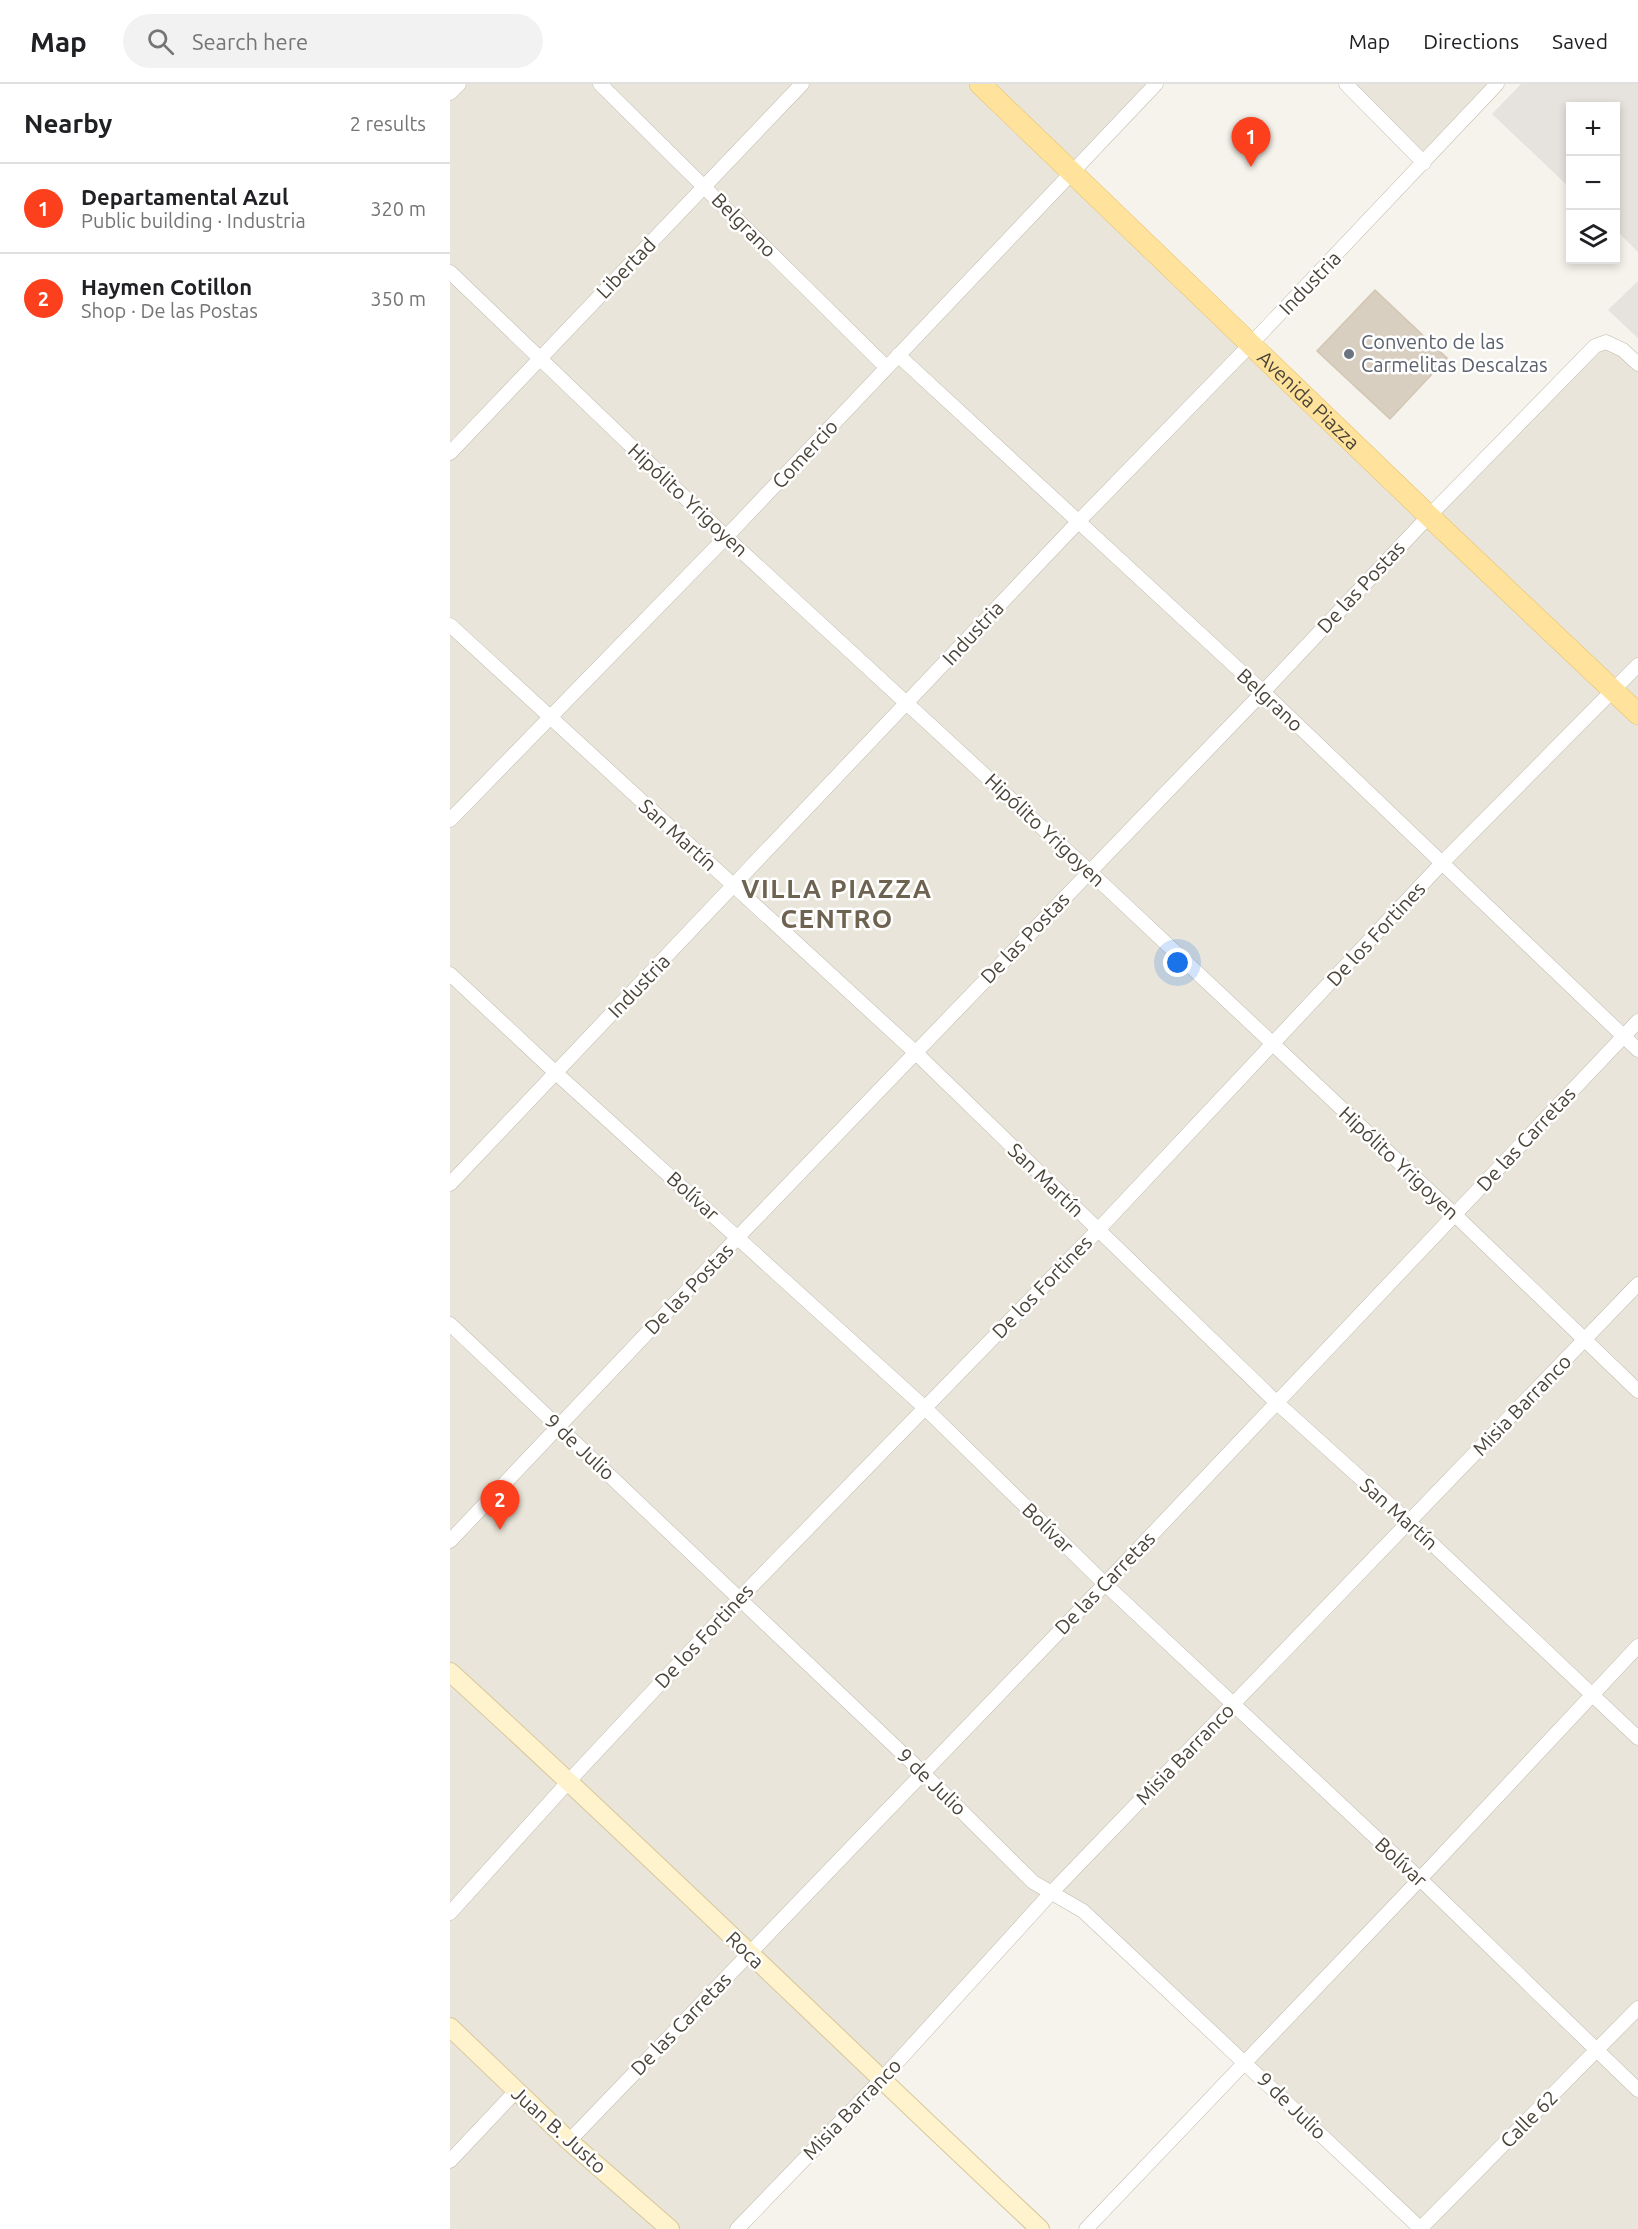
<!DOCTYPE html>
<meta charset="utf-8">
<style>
:root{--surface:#fff;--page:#f2f2f2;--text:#202124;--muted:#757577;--line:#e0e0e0;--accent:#fc3f1d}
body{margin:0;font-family:Ubuntu,sans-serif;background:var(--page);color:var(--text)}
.controls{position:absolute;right:18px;top:18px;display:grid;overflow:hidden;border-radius:0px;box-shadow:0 3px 9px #0003}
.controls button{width:54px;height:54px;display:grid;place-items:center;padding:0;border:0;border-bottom:2px solid var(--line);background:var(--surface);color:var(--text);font:30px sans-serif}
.you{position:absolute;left:728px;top:879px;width:21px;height:21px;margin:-15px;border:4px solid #fff;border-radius:50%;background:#1a73e8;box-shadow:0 0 0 9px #1a73e833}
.badge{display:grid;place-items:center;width:39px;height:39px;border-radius:50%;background:var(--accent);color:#fff;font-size:20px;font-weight:700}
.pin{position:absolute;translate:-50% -50px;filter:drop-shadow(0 2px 3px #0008)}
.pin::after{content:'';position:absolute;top:32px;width:21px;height:18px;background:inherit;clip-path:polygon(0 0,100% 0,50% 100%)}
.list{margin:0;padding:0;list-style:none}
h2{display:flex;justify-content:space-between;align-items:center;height:78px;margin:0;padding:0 24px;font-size:26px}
h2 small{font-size:20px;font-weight:400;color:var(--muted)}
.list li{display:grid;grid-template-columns:39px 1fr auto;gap:18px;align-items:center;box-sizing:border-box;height:90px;padding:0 24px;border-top:2px solid var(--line)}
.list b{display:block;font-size:22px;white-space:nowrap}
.list p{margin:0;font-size:20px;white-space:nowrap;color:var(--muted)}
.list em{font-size:20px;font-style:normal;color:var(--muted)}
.icon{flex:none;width:33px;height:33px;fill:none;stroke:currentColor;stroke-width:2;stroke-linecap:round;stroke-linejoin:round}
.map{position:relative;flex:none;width:1188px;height:2145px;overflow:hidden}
header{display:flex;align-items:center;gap:36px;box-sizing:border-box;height:84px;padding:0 30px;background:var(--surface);border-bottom:2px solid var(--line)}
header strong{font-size:28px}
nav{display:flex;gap:33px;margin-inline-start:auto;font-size:21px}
.search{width:420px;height:54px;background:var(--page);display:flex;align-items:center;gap:15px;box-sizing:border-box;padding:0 21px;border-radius:33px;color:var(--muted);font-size:22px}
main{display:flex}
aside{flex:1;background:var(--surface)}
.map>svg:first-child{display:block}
</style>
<header>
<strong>Map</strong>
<div class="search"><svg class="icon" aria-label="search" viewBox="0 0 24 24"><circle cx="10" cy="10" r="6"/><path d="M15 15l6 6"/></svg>Search here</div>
<nav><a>Map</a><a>Directions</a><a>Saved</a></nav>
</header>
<main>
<aside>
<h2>Nearby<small>2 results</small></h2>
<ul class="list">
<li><span class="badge">1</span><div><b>Departamental Azul</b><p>Public building · Industria</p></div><em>320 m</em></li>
<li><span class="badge">2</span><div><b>Haymen Cotillon</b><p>Shop · De las Postas</p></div><em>350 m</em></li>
</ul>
</aside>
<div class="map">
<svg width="1188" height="2145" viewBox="0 0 1188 2145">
<rect width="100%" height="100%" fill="#f6f3ec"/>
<path fill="#eae5da" d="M0 0H706L623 89 979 431 1156 258 1188 280V2145H971L633 1827 601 1809 287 2145H0Z
M896 0H1047L974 79Z"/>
<path fill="#e6e2dd" d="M1071 0H1188V168L1166 146V22H1120V104L1042 30Z
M1188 197V254L1158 226Z"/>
<path fill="#d8cfc1" stroke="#d3c7b4" stroke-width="1.5" d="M925 206 997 274 940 335 867 267Z"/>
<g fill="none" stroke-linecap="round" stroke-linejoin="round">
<defs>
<path id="street" d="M150 0 436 283
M896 0 974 79
M0 9 9 0
M0 188 276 453 639 787 1004 1130 1188 1307
M448 271 813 608 1188 966
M0 369 352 0
M0 541 466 969 826 1318 959 1438 1188 1654
M0 736 276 453 706 0
M0 890 106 989 474 1323 655 1500 970 1795 1188 2006
M0 1100 629 437 801 260 1047 0
M0 1240 473 1689 583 1798 633 1827 971 2145
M0 1457 288 1153 813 608 979 432 1145 262 1156 258 1173 266 1188 280
M0 1829 119 1697 290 1514 648 1146 992 779 1188 581
M119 2057 655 1500 1188 937
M0 2077 66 2007
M287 2145 431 1996 601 1809 1188 1200
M636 2145 970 1795 1188 1562
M970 2145 1188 1924"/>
<path id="secondary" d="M0 1588C200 1770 392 1960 590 2145
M0 1943 119 2057 220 2145"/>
<g id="primary">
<path id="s1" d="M530 0 979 432 1188 630"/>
</g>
</defs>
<use href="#street" stroke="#c2bbae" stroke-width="15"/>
<use href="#secondary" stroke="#d6c79b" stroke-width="20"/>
<use href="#primary" stroke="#e6c16a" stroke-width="22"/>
<use href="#street" stroke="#fff" stroke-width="14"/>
<use href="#secondary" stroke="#fff3cd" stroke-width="18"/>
<use href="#primary" stroke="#ffe39c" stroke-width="21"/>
</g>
<circle fill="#6b7280" stroke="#fff" stroke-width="2" cx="899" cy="270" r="6"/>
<g text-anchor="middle" stroke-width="5" stroke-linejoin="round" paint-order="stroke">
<g font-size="20" fill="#4b4439" stroke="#fff">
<text transform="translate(294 141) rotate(45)" y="7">Belgrano</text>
<text transform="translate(176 184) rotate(-46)" y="7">Libertad</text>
<text transform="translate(860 199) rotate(-46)" y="7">Industria</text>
<text dy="7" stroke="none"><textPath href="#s1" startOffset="456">Avenida Piazza</textPath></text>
<text transform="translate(355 370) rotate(-47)" y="7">Comercio</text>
<text transform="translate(238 416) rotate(43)" y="7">Hipólito Yrigoyen</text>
<text transform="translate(911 503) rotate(-47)" y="7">De las Postas</text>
<text transform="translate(523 549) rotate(-47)" y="7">Industria</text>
<text transform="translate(820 616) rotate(43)" y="7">Belgrano</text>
<text transform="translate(595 746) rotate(43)" y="7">Hipólito Yrigoyen</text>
<text transform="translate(228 751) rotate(42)" y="7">San Martín</text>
<text transform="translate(926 850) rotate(-47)" y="7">De los Fortines</text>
<text transform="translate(575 854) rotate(-46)" y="7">De las Postas</text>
<text transform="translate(189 902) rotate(-46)" y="7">Industria</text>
<text transform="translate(1076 1055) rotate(-47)" y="7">De las Carretas</text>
<text transform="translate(949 1079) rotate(43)" y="7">Hipólito Yrigoyen</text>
<text transform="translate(596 1096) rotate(44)" y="7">San Martín</text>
<text transform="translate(243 1112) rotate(42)" y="7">Bolívar</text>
<text transform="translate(592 1203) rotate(-46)" y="7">De los Fortines</text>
<text transform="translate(239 1205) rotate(-46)" y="7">De las Postas</text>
<text transform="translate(1072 1321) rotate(-46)" y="7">Misia Barranco</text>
<text transform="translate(130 1363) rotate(43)" y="7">9 de Julio</text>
<text transform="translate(949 1430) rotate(42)" y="7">San Martín</text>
<text transform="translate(598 1444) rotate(44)" y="7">Bolívar</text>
<text transform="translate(655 1499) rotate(-46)" y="7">De las Carretas</text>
<text transform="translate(254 1552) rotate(-47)" y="7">De los Fortines</text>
<text transform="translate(735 1670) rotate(-46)" y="7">Misia Barranco</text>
<text transform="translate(482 1698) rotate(44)" y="7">9 de Julio</text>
<text transform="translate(951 1778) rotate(43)" y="7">Bolívar</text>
<text transform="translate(295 1866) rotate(44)" y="7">Roca</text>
<text transform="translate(231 1940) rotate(-46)" y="7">De las Carretas</text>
<text transform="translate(842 2022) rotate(44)" y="7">9 de Julio</text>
<text transform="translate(402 2025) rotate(-46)" y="7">Misia Barranco</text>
<text transform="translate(1079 2035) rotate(-45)" y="7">Calle 62</text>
<text transform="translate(109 2046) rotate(42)" y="7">Juan B. Justo</text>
</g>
<g font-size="20" fill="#5b616d" stroke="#fff" text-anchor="start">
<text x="911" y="265">Convento de las<tspan x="911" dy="23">Carmelitas Descalzas</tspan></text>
</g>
<g font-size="26" font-weight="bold" letter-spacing="1.5" fill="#6e6250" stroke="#fff">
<text x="387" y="814">VILLA PIAZZA<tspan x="387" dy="30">CENTRO</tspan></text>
</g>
</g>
</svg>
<div class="controls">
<button>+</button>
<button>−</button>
<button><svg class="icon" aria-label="layers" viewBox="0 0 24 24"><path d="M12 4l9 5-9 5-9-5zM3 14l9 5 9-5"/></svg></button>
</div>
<div class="you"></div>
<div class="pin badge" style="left:801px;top:83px">1</div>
<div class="pin badge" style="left:50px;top:1446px">2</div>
</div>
</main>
